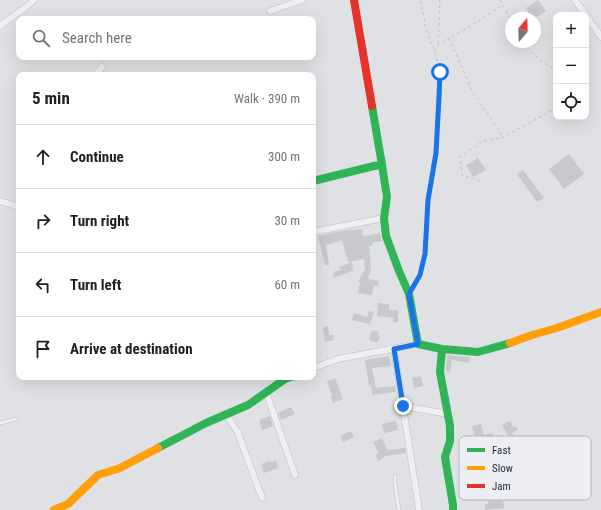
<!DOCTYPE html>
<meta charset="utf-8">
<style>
:root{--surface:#fff;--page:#f2f2f2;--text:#202124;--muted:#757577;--line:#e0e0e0}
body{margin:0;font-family:"Roboto Condensed",sans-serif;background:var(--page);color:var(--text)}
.controls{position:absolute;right:12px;top:12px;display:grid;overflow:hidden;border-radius:8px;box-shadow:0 4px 16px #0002}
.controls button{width:36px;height:36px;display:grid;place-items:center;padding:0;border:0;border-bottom:1px solid var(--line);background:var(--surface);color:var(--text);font:20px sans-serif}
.compass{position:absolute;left:505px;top:12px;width:36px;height:36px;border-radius:50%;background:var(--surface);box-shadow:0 4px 16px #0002;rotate:19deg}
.stop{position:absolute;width:12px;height:12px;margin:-9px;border:3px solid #1a73e8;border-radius:50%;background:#fff}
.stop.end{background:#1a73e8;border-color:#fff;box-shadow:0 1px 4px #0008}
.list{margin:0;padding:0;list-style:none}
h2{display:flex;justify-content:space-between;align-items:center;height:52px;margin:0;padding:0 16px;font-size:17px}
h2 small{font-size:13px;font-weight:400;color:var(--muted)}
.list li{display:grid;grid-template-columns:26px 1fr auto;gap:12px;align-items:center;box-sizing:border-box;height:64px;padding:0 16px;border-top:1px solid var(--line)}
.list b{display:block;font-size:15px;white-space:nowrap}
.list em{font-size:13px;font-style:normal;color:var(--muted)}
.icon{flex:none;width:22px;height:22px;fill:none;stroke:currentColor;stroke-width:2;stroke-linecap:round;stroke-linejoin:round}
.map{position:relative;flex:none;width:601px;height:510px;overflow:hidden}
.search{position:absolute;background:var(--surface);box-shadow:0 4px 16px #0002;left:16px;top:16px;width:300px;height:44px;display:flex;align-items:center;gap:10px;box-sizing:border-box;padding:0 14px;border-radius:8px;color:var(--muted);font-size:15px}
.panel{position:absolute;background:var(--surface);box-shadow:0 4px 16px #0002;left:16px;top:72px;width:300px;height:308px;border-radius:8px}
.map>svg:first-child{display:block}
</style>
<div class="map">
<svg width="601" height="510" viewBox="0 0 601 510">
<rect width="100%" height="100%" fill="#e0e1e5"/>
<path fill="#c8c9cd" d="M538 0 546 11 535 18H532L526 8Z
M569 154 584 174 564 189 549 169Z
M478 158 486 170 473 177 466 165Z
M523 170 544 198 537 202 517 174Z
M362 229 363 236 380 233 382 241 372 243 373 246H369L371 268 368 279 379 281 378 286 374 285 372 295 358 293 360 282H358L365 269 364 259 348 262 342 240 326 245 329 265H325L318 236 341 231Z
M352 262 353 271 333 278 334 272 341 270 339 267Z
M378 303 389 304V310H398V322H393V318L377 316Z
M369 311 374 312 370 324 352 320 354 313 367 317Z
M328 326 329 335H333L334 340 325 342 323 327Z
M372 330 379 332 377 335 380 336 378 343 369 340Z
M447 355 470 357 469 363 452 360 450 372 446 371Z
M389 356 391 366 372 368 376 388 395 386 396 392 372 395 371 385 369 386 365 360Z
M421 376 423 386 414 388 412 378Z
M335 378 343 399 333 403 330 396 332 395 327 381Z
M291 407 295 414 281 420 278 413Z
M270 416 273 426 262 430 259 420Z
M396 421 398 430 384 433 382 424Z
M510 421 513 427 515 426 518 430 512 433 516 447 510 449 508 442 511 441 502 425Z
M481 424 484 435 492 433 494 438 474 445 472 439 475 438 472 426Z
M351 431 354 437 343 442 340 436Z
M382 438 387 450 405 448 406 453 386 456 378 461 375 455 379 453 373 442Z
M270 461 271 462 276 461 278 468 264 473 261 464Z
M503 498 504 508 485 510V504H488V499Z"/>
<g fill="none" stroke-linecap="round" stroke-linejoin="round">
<defs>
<path id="lane" d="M0 423 16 419
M395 476V484L399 510"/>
<path id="street" d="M575 0 586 15
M270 11 302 0
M586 16 601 37
M0 26 26 7 34 0
M97 75V73L102 67
M0 201 19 207
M313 232 384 218
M394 349 419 510
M313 368 338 359 418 344
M266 392 295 475
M403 406 448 414
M226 414 238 433 262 498"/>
</defs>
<use href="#lane" stroke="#bebfc3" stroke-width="4"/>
<use href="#street" stroke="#bebfc3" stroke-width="7"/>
<path stroke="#c1c2c8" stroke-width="1" stroke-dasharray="3 3" stroke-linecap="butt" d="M500 0 511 20
M449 38 473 93 503 137
M524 42C530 53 545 64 556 70
M438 44 440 0
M435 52 438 45 480 20 503 5
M586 87 592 90
M586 92 591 90
M480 181 462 175 460 157 483 141 504 137 556 108
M414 286 420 275 425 254 428 200 435 153 439 97 440 72 435 53 425 25 421 0"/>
<use href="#lane" stroke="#efeff1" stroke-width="3"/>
<use href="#street" stroke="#efeff1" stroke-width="6"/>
<path stroke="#30b455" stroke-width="8" d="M372 106 382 165
M313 181 374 166 382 165 387 197 384 218 386 236 399 271 409 294 418 344 442 349 478 352 510 343
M442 349 440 372 450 426V441L445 457 453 505V510
M158 448 206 423 248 405 285 379 291 377"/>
<path stroke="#ff9f0a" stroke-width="8" d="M510 343 532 335 557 328 601 312
M54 510 68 504 98 475 120 468 158 448"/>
<path stroke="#e5322d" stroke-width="8" d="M354 0 372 106"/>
</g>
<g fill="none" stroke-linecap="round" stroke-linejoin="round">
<path stroke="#1a73e8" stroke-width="5" d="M403 406 394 349 418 344 409 294 420 275 425 254 428 200 436 153 439 97 440 72"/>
</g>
<rect x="459" y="436" width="132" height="64" rx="6" fill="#edeff4" stroke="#b2b5bd" stroke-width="1"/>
<rect x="467" y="448" width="18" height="4" fill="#30b455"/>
<rect x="467" y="466" width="18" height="4" fill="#ff9f0a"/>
<rect x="467" y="484" width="18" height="4" fill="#e5322d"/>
<g font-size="11" fill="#282d3d">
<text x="492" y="454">Fast</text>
<text x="492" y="472">Slow</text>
<text x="492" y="490">Jam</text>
</g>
</svg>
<div class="controls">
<button>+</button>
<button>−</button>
<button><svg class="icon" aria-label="locate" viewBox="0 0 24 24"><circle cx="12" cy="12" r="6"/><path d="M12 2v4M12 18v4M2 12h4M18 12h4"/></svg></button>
</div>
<svg class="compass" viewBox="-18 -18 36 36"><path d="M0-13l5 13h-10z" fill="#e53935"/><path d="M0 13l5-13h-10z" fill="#757577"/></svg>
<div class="stop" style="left:440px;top:72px"></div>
<div class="stop end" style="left:403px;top:406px"></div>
<div class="search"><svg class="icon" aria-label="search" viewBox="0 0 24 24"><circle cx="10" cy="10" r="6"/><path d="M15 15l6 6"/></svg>Search here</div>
<section class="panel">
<h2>5 min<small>Walk · 390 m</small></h2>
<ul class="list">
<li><svg class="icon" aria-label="ahead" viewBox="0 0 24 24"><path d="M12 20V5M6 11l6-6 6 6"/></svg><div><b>Continue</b></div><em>300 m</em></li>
<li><svg class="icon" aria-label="right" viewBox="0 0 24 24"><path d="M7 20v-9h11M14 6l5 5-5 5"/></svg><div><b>Turn right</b></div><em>30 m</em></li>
<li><svg class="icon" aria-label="left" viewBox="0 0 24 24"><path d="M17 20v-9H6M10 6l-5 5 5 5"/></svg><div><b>Turn left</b></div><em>60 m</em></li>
<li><svg class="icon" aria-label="arrive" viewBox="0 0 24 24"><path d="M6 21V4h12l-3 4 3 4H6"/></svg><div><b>Arrive at destination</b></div></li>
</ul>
</section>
</div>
